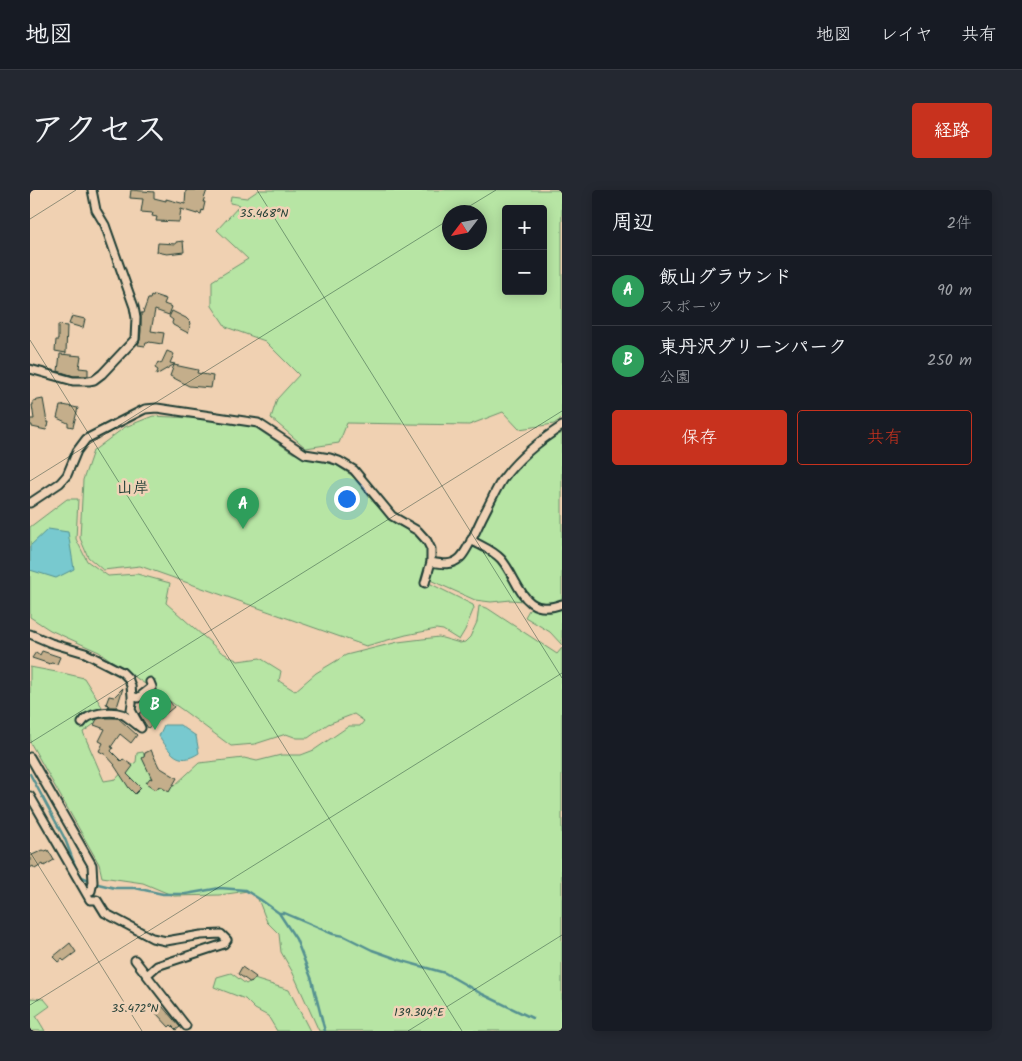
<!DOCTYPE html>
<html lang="ja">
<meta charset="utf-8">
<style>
:root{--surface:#171b24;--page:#242831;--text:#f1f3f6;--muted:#9ea1a6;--line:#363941;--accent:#c8321e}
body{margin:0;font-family:Kalam,"Klee One",sans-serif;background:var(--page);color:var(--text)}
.controls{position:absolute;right:15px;top:15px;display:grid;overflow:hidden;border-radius:5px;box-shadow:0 2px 12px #0003}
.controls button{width:45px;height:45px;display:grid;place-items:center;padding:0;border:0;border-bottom:1px solid var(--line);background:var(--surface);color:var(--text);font:25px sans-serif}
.compass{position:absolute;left:412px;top:15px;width:45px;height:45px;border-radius:50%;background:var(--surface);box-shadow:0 2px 12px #0003;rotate:238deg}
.you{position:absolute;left:316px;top:308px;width:18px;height:18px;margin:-12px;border:4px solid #fff;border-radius:50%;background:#1a73e8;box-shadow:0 0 0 8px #1a73e833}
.badge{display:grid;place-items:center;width:32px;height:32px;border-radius:50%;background:var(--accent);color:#fff;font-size:16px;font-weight:700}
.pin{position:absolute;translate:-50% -41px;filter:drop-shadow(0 1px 2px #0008)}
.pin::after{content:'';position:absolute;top:26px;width:18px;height:15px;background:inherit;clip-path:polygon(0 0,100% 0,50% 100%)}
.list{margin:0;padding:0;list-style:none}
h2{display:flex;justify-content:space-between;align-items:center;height:65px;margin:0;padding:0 20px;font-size:21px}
h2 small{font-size:16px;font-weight:400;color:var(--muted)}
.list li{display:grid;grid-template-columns:32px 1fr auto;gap:15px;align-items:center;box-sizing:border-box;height:70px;padding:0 20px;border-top:1px solid var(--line)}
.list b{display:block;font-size:19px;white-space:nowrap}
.list p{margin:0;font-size:16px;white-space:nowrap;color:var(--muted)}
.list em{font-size:16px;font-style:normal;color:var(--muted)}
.actions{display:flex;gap:10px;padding:15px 20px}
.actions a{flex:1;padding:11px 0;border:1px solid var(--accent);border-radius:5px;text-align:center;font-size:18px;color:var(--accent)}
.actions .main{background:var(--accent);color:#fff}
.map{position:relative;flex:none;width:532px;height:841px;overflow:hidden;border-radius:5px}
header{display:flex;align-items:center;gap:30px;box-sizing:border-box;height:70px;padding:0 25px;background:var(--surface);border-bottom:1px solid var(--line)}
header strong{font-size:24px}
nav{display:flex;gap:28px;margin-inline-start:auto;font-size:18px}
.intro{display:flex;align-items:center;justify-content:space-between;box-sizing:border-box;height:120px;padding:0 30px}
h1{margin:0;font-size:35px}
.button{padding:12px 22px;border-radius:5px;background:var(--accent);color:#fff;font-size:18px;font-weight:700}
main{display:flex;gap:30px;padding:0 30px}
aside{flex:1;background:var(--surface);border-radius:5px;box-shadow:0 2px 12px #0003}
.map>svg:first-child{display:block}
</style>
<header>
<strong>地図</strong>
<nav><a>地図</a><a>レイヤ</a><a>共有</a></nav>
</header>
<div class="intro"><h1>アクセス</h1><a class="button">経路</a></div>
<main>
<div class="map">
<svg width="532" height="841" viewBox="0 0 532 841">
<rect width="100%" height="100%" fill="#f0d1b2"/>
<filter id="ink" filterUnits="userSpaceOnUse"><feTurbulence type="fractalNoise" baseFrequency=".02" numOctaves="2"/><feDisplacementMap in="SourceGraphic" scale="10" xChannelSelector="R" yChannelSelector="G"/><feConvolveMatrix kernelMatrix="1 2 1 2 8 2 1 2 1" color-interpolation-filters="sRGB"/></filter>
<g filter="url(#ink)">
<path fill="#b7e5a4" stroke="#6b916c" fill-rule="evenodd" d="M229 0H532V228L524 234 489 239 473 222 439 235 317 233 309 253 276 258 241 228 247 209 269 185 235 151 196 137 182 116V91L218 69 187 40 210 15 200 13 201 6 217 8ZM476 19H513V101H476ZM420 22H450V52H420Z
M123 226 161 228 220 234 263 263 306 275 324 287 344 313 365 334 385 343 393 352 397 362 393 394 398 396 399 393 443 415 444 418 435 440 429 450 413 440 406 439 376 445 336 456 110 376 73 380 58 367 50 348 53 290 63 261 95 237Z
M532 243V455L520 442 495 427 499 420 507 412 481 410 461 412 445 410 400 390 402 378 404 375 431 371 471 298 507 258Z
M37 309H48L46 349 57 371 78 386 107 384 140 393 136 413 191 462 208 471 230 468 251 481 249 491 265 501 286 483 316 465 368 452 409 447 430 453 435 452 440 447 447 432 449 416 457 418 527 464 532 458V841H289L262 781 251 762 249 744 237 732 228 709 218 701 189 705 144 706 113 693 72 687 69 674 0 552V477L37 484 54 488 77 525 53 542 74 591 86 589 94 580 106 572 107 563 113 562 125 598 144 596 169 573 214 568 227 571 251 565H271L284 560 319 536H330L334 531 324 524 298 534 278 548H267L256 544 225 554 201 556 154 521 69 462 20 440 0 427V337Z
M201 783 216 794 224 789 259 800 280 841H247L238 826 225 819 215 809 184 797 187 787Z
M0 808 14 809 20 816 6 826 15 841H0Z"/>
<path fill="#78c9cf" stroke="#549191" d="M18 339 38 342 44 379 26 388 0 380V356Z
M134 535H150L166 546 169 563C148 577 140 562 129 546Z"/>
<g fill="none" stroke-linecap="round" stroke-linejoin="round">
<path stroke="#549191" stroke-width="2.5" d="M0 584 35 649 46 678 52 687 68 694 85 698H105L133 704H156L190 698 215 700 231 710 249 723 266 749 282 790 293 834 295 841
M249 723H254L303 744 314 746 342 760 376 772 415 783 450 803 502 828"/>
</g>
<path fill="#c4ae8b" stroke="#1f3d34" d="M101 0 124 2V8L136 11V9L155 14 156 0H177L173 12H175L173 21 172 20 171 24 167 23V24L151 19 149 32 126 31 127 27 122 26 123 23 111 22 113 9 100 8Z
M153 51 154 62 137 64 127 62 128 53 146 54V52Z
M124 105 136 109 134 114 142 117 139 125 125 120 121 141 134 143 132 154 119 152 118 153H116L115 156 108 155 110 150 111 141V123H113L118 109H120L121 106 123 107Z
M142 121 156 128 161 133 158 143 143 135 142 133 143 130 139 127Z
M42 126 55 129 53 138 39 134Z
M28 135 37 136 36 163 25 161 26 150H28Z
M137 161 144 164 140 173 145 174 126 185 128 180 125 178 128 172 131 174Z
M30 164 51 166 49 178 58 179V186H44L28 181Z
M144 175 168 180 167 183 183 186 181 198 159 196 140 186Z
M13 209 17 232H19L18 237H17L16 240 2 237V235H0V229H4L2 215H3V211Z
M33 215 48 218 43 237 38 236V233L27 228 30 216H33Z
M12 461 30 467 27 474 21 473 20 474 2 468 6 462 10 465Z
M93 498 87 517H78L79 515 76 514 79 506 84 507Z
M131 506 132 507 135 506 144 517 118 538 109 524Z
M71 528H88L107 545 101 553 90 544 81 557 83 558 81 561 91 571 93 569 103 576 97 584 111 598 105 604 99 598 84 575H85L76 565 69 561 73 553 69 551 75 539 64 535 67 529Z
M121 560 129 577 147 588 139 602 129 596 126 600 116 593 120 588 122 589 112 568 114 567 115 563Z
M13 660 15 661 18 660 24 670 14 676 13 674 5 679 3 676 0 678V666Z
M40 753 46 762 34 771 32 769 28 772 23 767Z
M212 777 226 787 221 793 208 784Z
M132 816 150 837 146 840 141 835 139 837 126 823Z"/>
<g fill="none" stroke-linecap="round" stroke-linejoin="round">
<defs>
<path id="minor" d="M0 179 43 191H59L64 190 72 184 105 149 106 128 104 117 75 35 66 20 62 0
M0 313 30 293 37 285 47 261 56 249 111 221 115 219 127 218 228 233 275 264 300 268 309 271 324 280 362 326 388 341 397 351 401 359V372L395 393
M441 350C451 356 463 360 471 369 490 391 492 429 532 414
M401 372C412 374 421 376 430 368 438 361 448 335 454 324 460 313 465 301 472 290 488 268 509 251 532 236
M0 444 21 453 55 463 92 482 98 488 101 496 102 506 108 508 122 497 120 492
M52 533C57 523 81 520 92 524 98 527 105 534 111 538L101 520 102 514V505
M0 567 62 675 63 692 61 701 56 703
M0 606 56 703 60 710H67L75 723 122 748 136 751 171 745 191 744 197 750 194 754 127 776 117 785
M105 770 156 836"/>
</defs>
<use href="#minor" stroke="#1f3d34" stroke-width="11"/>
<use href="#minor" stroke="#f0d2b6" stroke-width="7"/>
</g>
</g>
<path fill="none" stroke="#1f3d34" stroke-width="1" stroke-opacity="0.45" d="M227 0 532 488M430 22 466 0M0 29 46 0M0 150 432 841M0 291 420 29M0 553 532 221M0 662 112 841M0 815 532 483M378 841 532 745"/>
<g text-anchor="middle" stroke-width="5" stroke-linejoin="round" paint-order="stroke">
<g font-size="16" font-weight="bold" fill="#1f3d34" stroke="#f0d2b6">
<text x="103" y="303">山岸</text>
</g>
</g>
<g font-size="12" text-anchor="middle" fill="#1f3d34" stroke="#f0d2b6" stroke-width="5" stroke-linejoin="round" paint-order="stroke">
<text x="234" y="27">35.468°N</text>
<text x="105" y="822">35.472°N</text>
<text x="389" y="826">139.304°E</text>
</g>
</svg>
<div class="controls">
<button>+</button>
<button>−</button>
</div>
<svg class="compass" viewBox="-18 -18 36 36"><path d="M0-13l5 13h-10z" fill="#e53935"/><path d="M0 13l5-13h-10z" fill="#9ea1a6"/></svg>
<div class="you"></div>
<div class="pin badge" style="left:213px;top:339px;background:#2e9e5b">A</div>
<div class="pin badge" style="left:125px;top:540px;background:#2e9e5b">B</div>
</div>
<aside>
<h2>周辺<small>2件</small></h2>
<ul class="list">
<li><span class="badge" style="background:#2e9e5b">A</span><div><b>飯山グラウンド</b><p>スポーツ</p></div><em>90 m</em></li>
<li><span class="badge" style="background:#2e9e5b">B</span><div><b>東丹沢グリーンパーク</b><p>公園</p></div><em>250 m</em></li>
</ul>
<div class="actions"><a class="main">保存</a><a>共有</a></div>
</aside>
</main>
